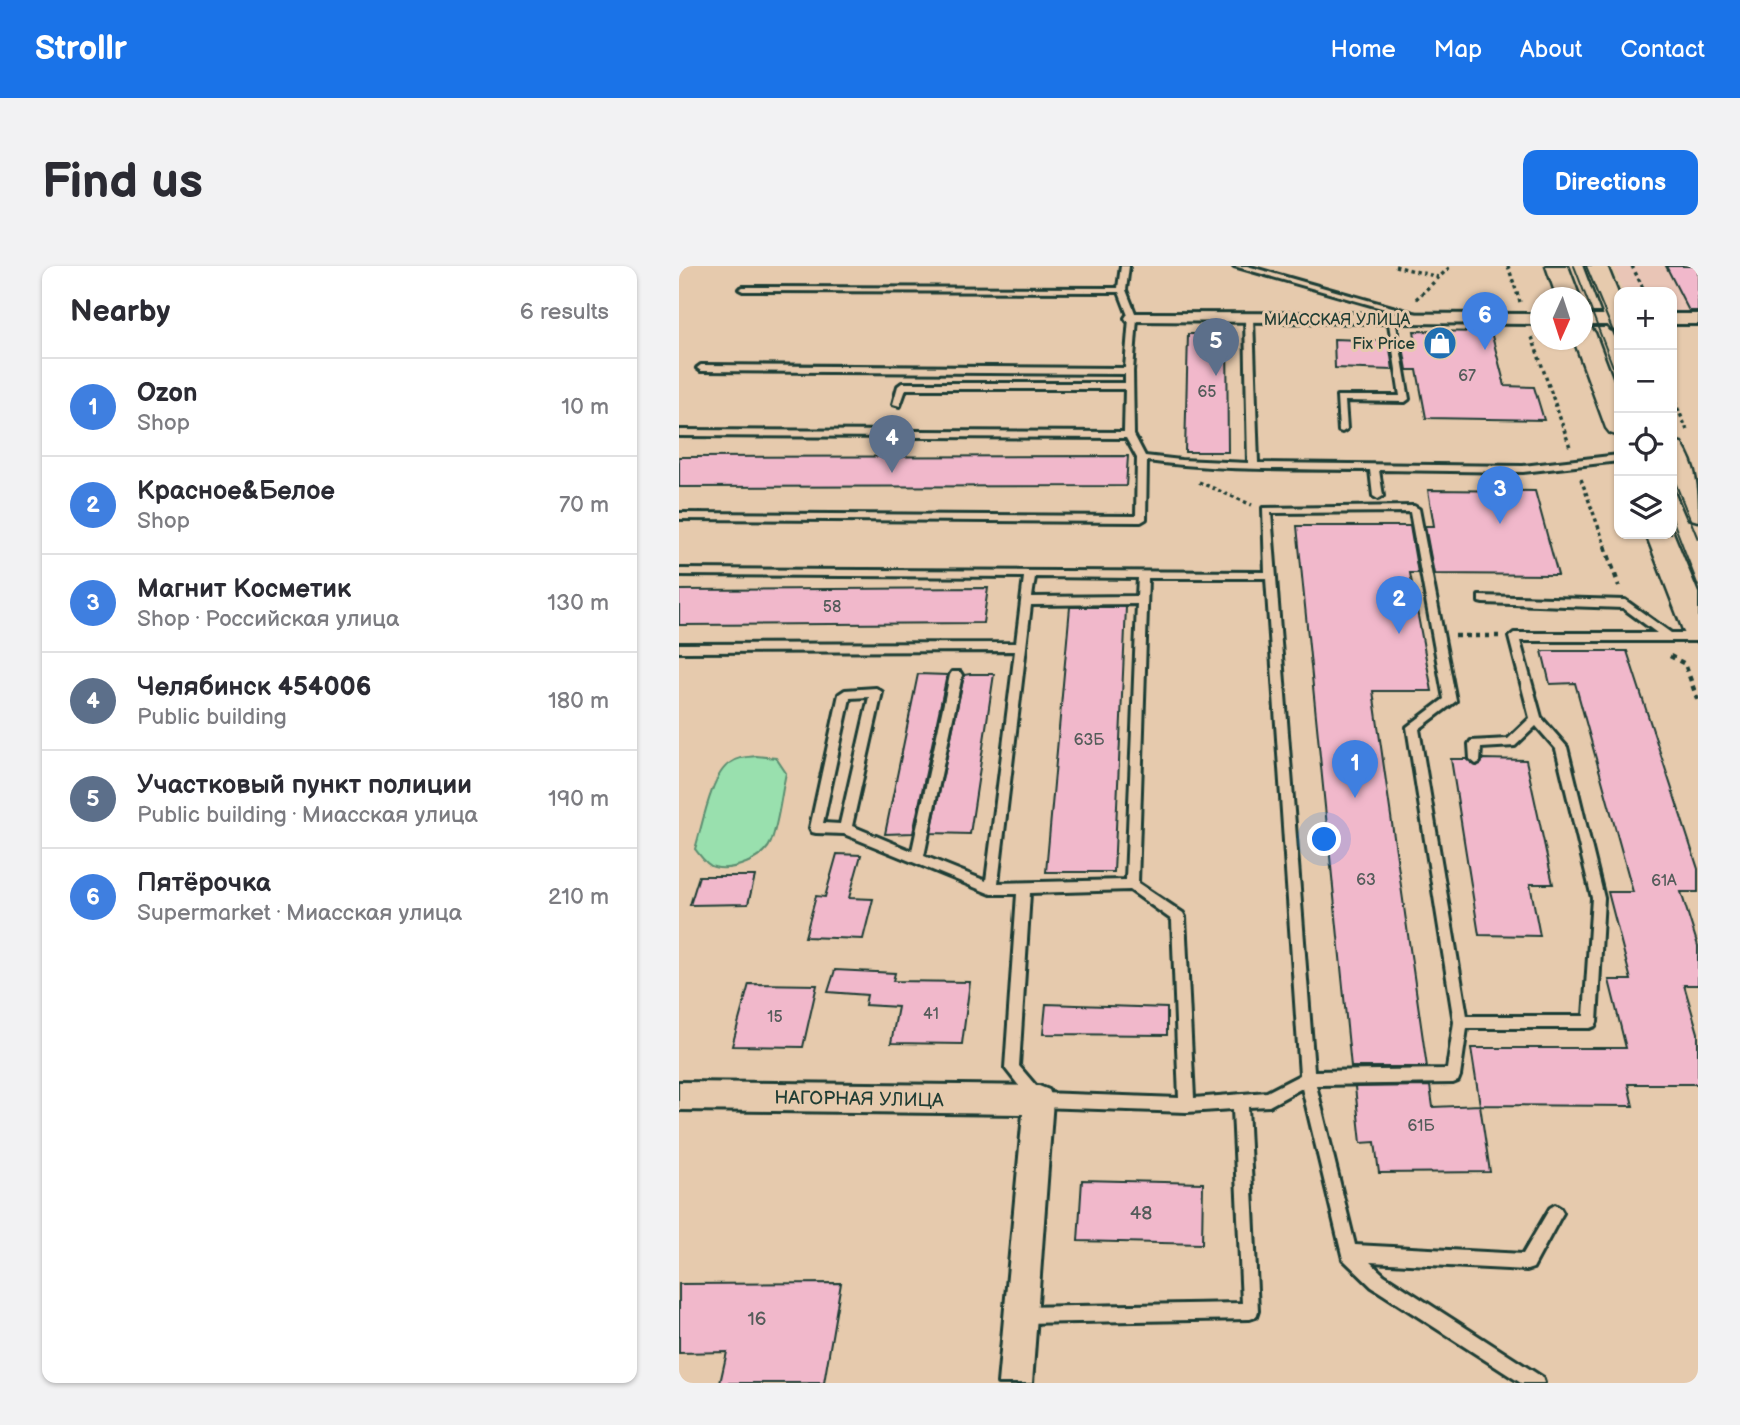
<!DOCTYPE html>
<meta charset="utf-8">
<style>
:root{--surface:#fff;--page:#f2f2f3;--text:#2b2b33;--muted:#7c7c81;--line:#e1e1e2;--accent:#1a73e8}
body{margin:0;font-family:"Balsamiq Sans",sans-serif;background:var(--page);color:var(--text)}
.controls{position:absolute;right:21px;top:21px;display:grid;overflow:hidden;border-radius:14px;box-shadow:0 2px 5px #0004}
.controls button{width:63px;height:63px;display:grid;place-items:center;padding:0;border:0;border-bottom:2px solid var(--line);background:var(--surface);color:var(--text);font:35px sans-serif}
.compass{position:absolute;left:851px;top:21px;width:63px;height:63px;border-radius:50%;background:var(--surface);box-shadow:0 2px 5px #0004;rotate:183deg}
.you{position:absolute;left:646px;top:574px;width:24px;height:24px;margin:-18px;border:5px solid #fff;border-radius:50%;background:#1a73e8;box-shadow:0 0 0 10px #1a73e833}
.badge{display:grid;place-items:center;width:46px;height:46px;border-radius:50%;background:var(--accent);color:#fff;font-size:23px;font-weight:700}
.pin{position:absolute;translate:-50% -58px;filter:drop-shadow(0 2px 4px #0008)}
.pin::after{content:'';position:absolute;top:37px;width:24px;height:21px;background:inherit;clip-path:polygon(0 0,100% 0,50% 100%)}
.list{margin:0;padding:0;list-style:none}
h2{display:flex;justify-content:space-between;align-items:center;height:91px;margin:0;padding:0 28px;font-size:30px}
h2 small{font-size:23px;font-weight:400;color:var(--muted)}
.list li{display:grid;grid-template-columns:46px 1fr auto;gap:21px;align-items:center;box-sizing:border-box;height:98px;padding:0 28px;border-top:2px solid var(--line)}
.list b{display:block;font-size:26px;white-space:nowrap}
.list p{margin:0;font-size:23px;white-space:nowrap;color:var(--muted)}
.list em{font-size:23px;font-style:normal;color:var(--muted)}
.icon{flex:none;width:38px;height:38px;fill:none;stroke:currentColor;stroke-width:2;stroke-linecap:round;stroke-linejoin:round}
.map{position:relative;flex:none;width:1019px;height:1117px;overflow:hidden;border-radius:14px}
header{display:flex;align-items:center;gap:42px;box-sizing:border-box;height:98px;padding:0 35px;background:var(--accent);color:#fff}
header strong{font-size:33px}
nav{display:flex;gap:38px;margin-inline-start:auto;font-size:24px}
.intro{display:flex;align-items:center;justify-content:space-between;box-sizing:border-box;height:168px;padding:0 42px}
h1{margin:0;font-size:49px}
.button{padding:18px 32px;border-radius:14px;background:var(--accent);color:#fff;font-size:24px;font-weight:700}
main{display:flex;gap:42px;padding:0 42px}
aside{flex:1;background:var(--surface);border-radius:14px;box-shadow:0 2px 5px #0004}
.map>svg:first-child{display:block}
</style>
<header>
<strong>Strollr</strong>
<nav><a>Home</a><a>Map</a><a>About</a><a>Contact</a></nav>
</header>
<div class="intro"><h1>Find us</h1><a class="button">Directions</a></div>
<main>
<aside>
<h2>Nearby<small>6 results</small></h2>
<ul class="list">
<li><span class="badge" style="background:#3f7fe0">1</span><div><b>Ozon</b><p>Shop</p></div><em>10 m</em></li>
<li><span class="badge" style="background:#3f7fe0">2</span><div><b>Красное&amp;Белое</b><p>Shop</p></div><em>70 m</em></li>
<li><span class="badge" style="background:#3f7fe0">3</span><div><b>Магнит Косметик</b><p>Shop · Российская улица</p></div><em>130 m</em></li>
<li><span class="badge" style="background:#5c6f8a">4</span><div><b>Челябинск 454006</b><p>Public building</p></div><em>180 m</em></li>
<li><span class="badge" style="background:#5c6f8a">5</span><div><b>Участковый пункт полиции</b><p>Public building · Миасская улица</p></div><em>190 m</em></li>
<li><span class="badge" style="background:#3f7fe0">6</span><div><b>Пятёрочка</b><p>Supermarket · Миасская улица</p></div><em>210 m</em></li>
</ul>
</aside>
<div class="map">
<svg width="1019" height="1117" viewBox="0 0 1019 1117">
<rect width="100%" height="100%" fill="#e6caad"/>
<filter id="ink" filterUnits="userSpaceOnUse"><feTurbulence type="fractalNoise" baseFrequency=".0143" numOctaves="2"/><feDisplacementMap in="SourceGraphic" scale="14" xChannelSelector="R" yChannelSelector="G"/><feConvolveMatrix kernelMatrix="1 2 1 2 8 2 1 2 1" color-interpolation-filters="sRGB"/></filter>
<g filter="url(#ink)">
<path fill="#e9c5b6" d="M935 0H1019V47H993V26H944Z"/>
<path fill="#99e0ae" stroke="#5c8e71" stroke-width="2" d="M77 490 97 492 107 507C102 529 100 555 92 576 85 593 53 606 35 601 27 599 21 589 16 583 23 561 32 508 51 497 59 491 68 491 77 490Z"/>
<path fill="#f1b8cb" stroke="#1f3d34" stroke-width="2" d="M987 0H1019V45H1010Z
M735 65 812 66 826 120 855 121 865 154 747 152 738 104H728L723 75 737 76Z
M509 68H548L549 186H506Z
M655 73 710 75 714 104 656 102Z
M449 190 447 220 0 221V191Z
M749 224 856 225 879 309 755 308 746 260H755Z
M618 260H731L739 307H731L753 425H694L748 801H672Z
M309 322 304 357 0 359V324Z
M391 341H447L435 606H367Z
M863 385H948L1019 603V626H1002L1019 680V719H1005L1019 767V818H949L954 840 801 839 792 782H947L930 714H952L929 626H954L896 417 871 418Z
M239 408 268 409 234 567 206 568Z
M291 408H315L291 568 252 567 285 409Z
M772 493H788L798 500 804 493 847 494 874 618H851L861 670 800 669Z
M158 588 182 589 170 632 194 633 184 673 126 671 137 630 146 631Z
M20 610H76L69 638 11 639Z
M156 704 216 707 214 715 291 716 283 778 212 777 219 741 186 739 188 729 149 726Z
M70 718 138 719 124 781 53 780Z
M367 738 488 742V769L364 768Z
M751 820 754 841 801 839 811 906 700 907 696 876 682 877 676 821Z
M403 914 524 917 523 978 399 975Z
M162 1017 145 1117H41L48 1086 0 1087V1018Z"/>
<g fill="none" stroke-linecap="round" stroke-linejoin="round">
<defs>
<path id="lane" d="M442 0H450L447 24 458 52 454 105 455 169 466 190 502 194 569 197 566 52 570 50 574 52 579 197 844 200 940 189V195L844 206 700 204 704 230 699 233 694 230 691 204C616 203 541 205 468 195L467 253 462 256 0 253V247L457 250 458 192 447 172 0 170V164L445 166 446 123H227L221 140 214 138 219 120 223 117H446V108L22 105 18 102 22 99 446 102 450 52 440 26 64 25 60 23 64 21 439 22Z
M555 0H568L752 52 745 54Z
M709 51 716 53 730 133 726 136 666 135 668 163 663 166 660 165 658 130H721Z
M735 240 740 243 777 435 740 463 788 750H905L913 632 877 483 857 460 836 480 802 482 801 496 797 498 791 493 790 478 792 475 829 473 851 452 830 371 835 367H978L944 342 804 337 800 336V330L946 334 992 367H1019V375H841L862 451 888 481 925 632 918 756 916 760 911 762H788L781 810 779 815 774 817 637 819 676 979 844 988 871 942 876 939 881 942 884 947 881 952 854 1002 848 1004 691 996 705 1009 863 1111 865 1117H842L693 1021 664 993 623 822 590 840 569 841 579 1045 577 1051 571 1053 342 1057 336 1055 334 1049 336 1043 342 1041 563 1037 554 843 508 846 360 841 355 839 326 802 338 628H312L165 568 137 567 133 566 131 562 160 428 166 424 197 422 203 426 173 560 233 585 271 409 273 406H281L283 409 245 590 307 615 336 385 0 386V378L337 377 345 311 0 309V303L586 306 584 242ZM731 246 765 433 728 461 775 756 768 803 635 805 592 247ZM356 311 459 312 458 330 353 331ZM469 312H587L621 809 588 826 515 832 506 651 504 647 459 617ZM458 338 447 614 319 617 352 339ZM190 431 161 558 144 557 171 432ZM451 624 493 654 500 832 363 827 340 800 351 627Z"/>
<path id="street" d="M454 47 862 48V58L448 55 446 52 448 49Z
M993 48H1019V58H993Z
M904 49H940V59H904Z
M0 816 360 820 370 824 374 834 353 1117H319L344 848 0 844Z"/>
<path id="secondary" d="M867 0H889L901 32H878Z
M906 0H928L940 30V65L932 63 928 58Z
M904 60 912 62 916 67 940 130V170L931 167 927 162 895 74H904Z
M993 175 1002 177C1019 202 1019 226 1019 255L1009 252 993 215Z
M993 264 1019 327V375L1008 372 1004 364 967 268H993Z"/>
</defs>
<use href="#lane" stroke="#1f3d34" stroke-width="6"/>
<use href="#street" stroke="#1f3d34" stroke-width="6"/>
<use href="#secondary" stroke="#1f3d34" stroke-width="5"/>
<path stroke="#1f3d34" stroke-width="3.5" stroke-dasharray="3.5 3.5" stroke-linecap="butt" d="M716 0 759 11
M829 0 841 36
M953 0 966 26
M737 33 772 0
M853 71 891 181
M993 129 1008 164
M902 213 927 282
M520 216 573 239"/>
<path stroke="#1f3d34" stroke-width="4.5" stroke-dasharray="5 5" stroke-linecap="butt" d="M926 280 940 320
M776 370H820
M991 390 1006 398 1019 435"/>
<use href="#lane" fill="#e6caad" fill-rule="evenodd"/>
<use href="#street" fill="#e6caad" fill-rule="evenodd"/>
<use href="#secondary" fill="#e6caad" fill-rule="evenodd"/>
<path stroke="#1f3d34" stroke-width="2" d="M895 0 940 116
M907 0 940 80
M993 209 1019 273
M993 252 1019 320"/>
</g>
</g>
<defs>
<symbol id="shop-disc" viewBox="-11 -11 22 22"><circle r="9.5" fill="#1f6fb2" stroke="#e6caad"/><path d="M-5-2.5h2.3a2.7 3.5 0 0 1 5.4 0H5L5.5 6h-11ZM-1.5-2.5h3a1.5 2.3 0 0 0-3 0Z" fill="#fff"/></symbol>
</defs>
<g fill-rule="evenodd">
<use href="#shop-disc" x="742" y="58" width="38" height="38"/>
</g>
<g text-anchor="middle" stroke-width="6" stroke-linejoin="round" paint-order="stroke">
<g font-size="16" fill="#1f3d34" stroke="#e6caad">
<text x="658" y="59">МИАССКАЯ УЛИЦА</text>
</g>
<g font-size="16" fill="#1f3d34" stroke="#e6caad" text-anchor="end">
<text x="736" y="83">Fix Price</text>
</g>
<g font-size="16" fill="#545c5a">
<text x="788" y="115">67</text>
<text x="528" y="131">65</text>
<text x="153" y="346">58</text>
<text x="410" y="479">63Б</text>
<text x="687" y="619">63</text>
<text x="985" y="620">61А</text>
<text x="252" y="753">41</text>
<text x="96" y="756">15</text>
<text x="742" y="865">61Б</text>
</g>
<g font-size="19" fill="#1f3d34" stroke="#e6caad">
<text transform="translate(180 832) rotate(1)" y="7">НАГОРНАЯ УЛИЦА</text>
</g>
<g font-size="19" fill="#545c5a">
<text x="462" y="953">48</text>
<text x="78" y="1059">16</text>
</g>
</g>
</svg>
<div class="controls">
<button>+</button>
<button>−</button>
<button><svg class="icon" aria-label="locate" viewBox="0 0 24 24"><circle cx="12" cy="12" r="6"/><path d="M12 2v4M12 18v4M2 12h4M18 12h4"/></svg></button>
<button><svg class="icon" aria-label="layers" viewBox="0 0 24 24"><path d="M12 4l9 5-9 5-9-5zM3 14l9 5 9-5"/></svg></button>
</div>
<svg class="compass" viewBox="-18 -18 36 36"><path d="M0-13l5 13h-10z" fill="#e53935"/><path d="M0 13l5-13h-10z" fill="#7c7c81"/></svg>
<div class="you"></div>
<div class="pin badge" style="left:676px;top:532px;background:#3f7fe0">1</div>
<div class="pin badge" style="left:720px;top:368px;background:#3f7fe0">2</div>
<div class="pin badge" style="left:821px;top:258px;background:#3f7fe0">3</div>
<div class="pin badge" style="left:213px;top:207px;background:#5c6f8a">4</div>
<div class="pin badge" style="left:537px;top:110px;background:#5c6f8a">5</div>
<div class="pin badge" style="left:806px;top:84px;background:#3f7fe0">6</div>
</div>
</main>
